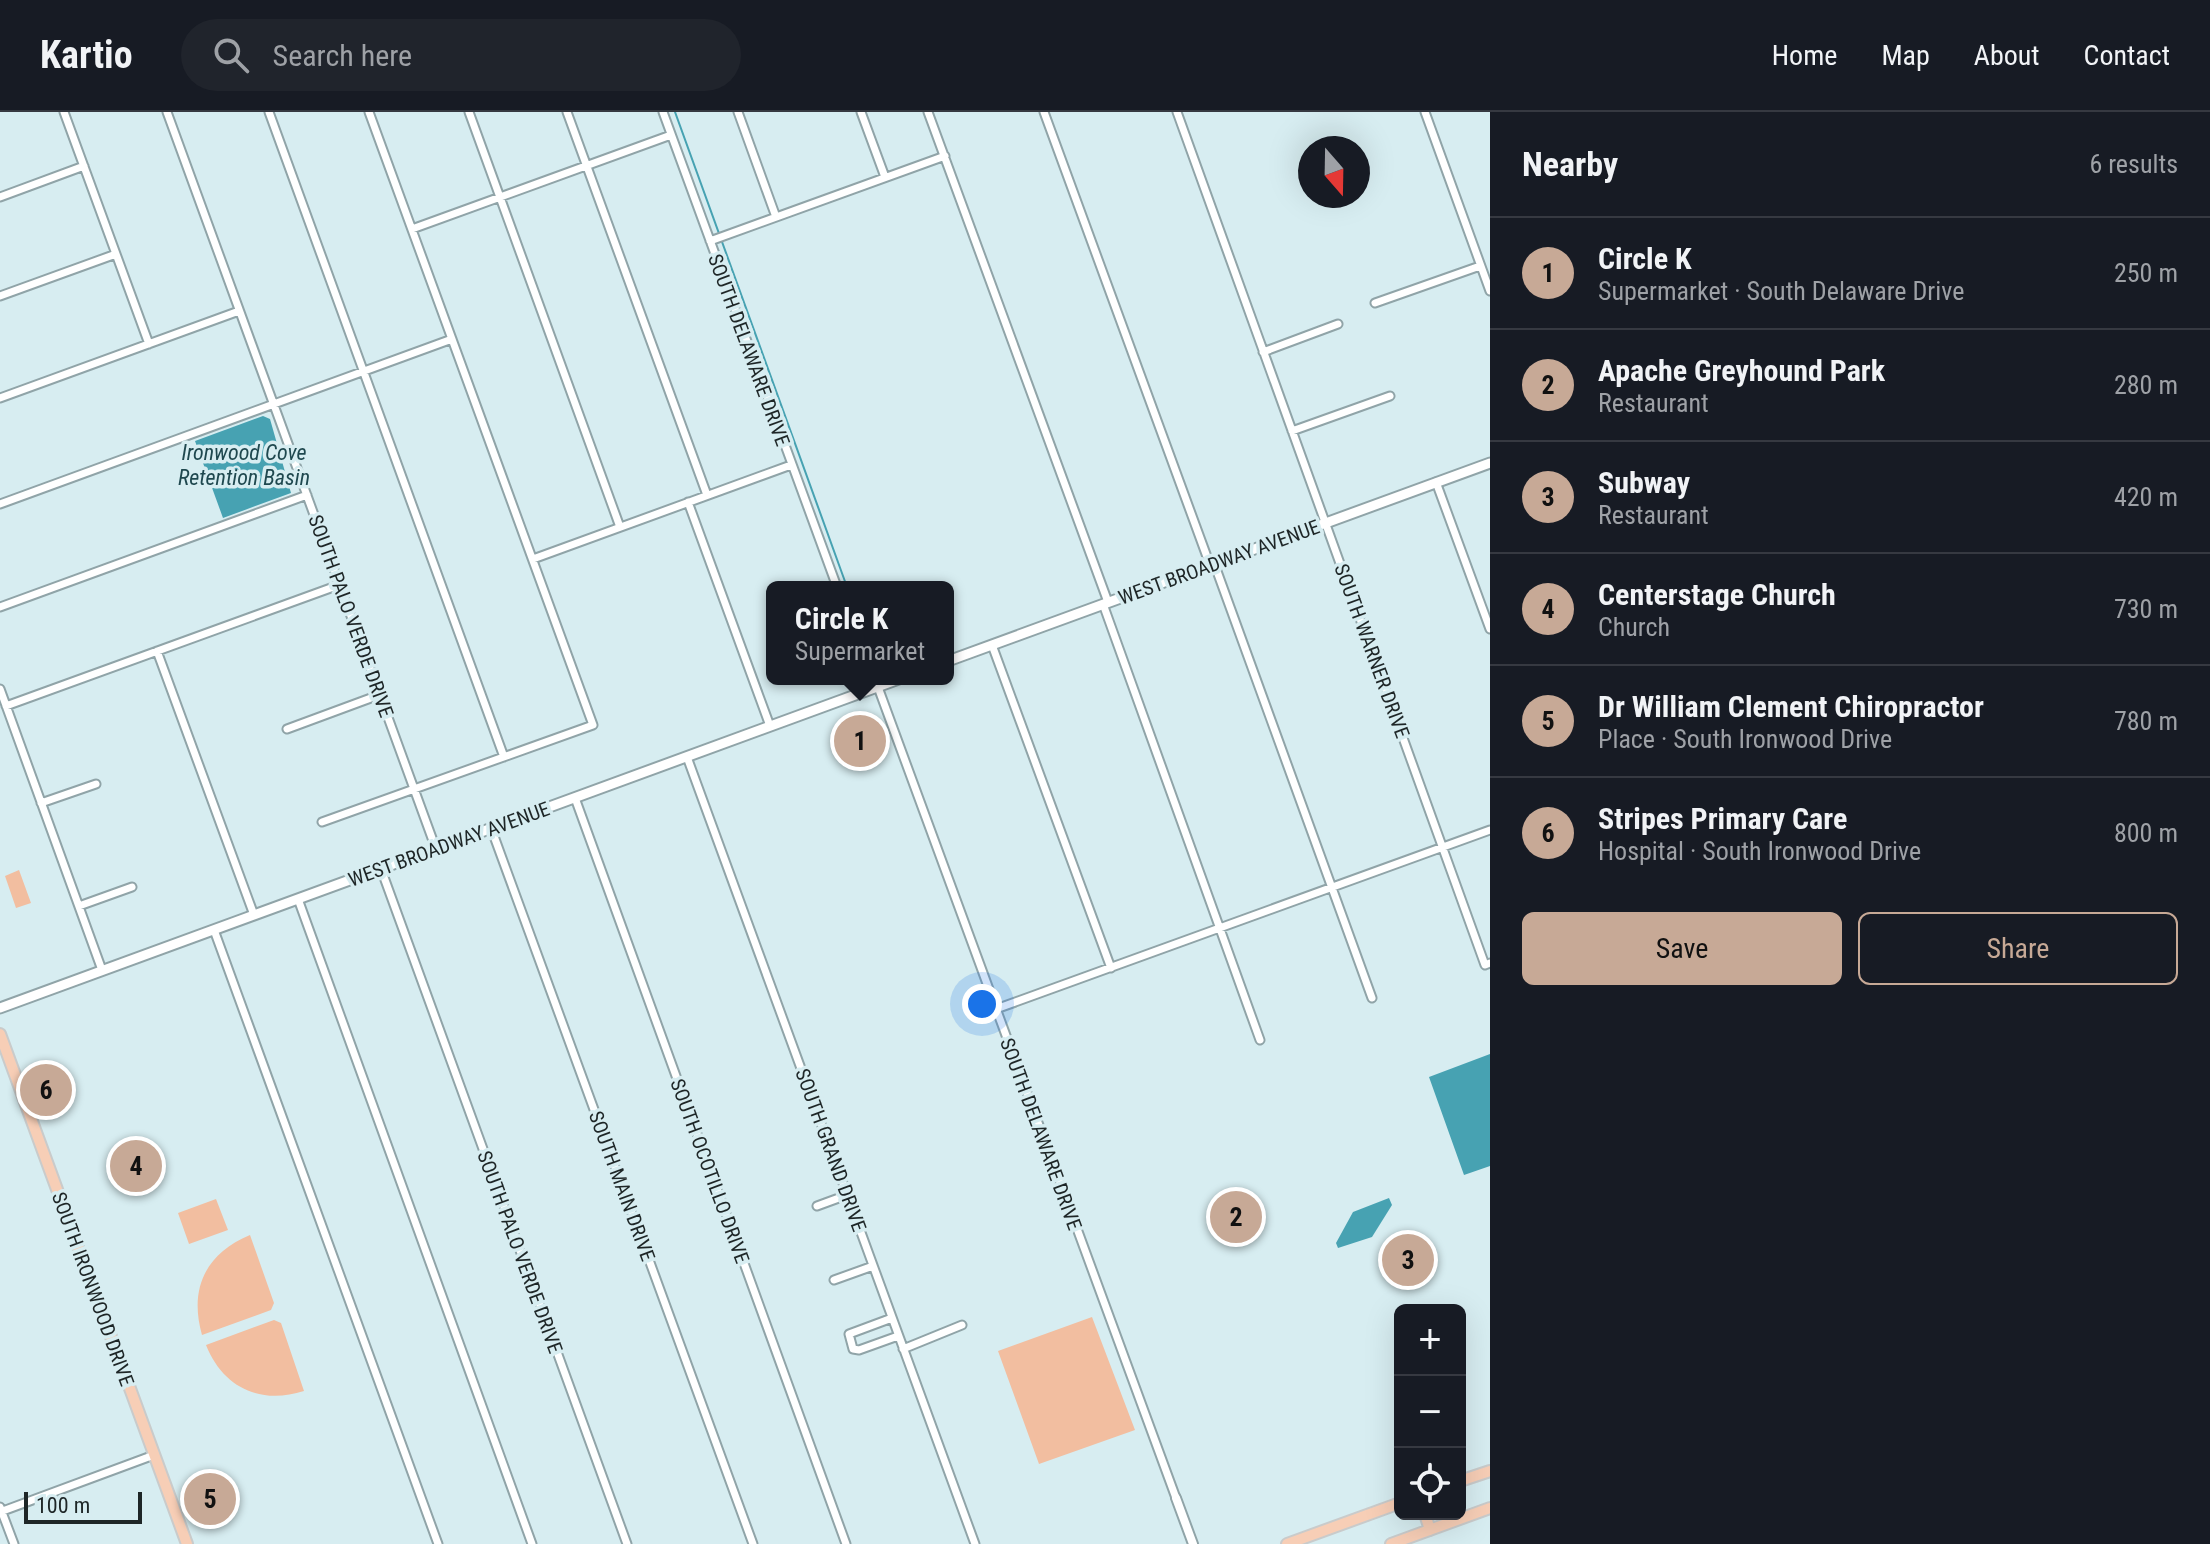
<!DOCTYPE html>
<meta charset="utf-8">
<style>
:root{--surface:#171b24;--page:#20242c;--text:#f1f3f6;--muted:#9ea1a6;--line:#363941;--accent:#c7a996}
body{margin:0;font-family:"Roboto Condensed",sans-serif;background:var(--page);color:var(--text)}
.controls{position:absolute;right:24px;bottom:24px;display:grid;overflow:hidden;border-radius:12px;box-shadow:0 8px 32px #0002}
.controls button{width:72px;height:72px;display:grid;place-items:center;padding:0;border:0;border-bottom:2px solid var(--line);background:var(--surface);color:var(--text);font:40px sans-serif}
.compass{position:absolute;left:1298px;top:24px;width:72px;height:72px;border-radius:50%;background:var(--surface);box-shadow:0 8px 32px #0002;rotate:160deg}
.scale{position:absolute;left:24px;bottom:20px;width:118px;box-sizing:border-box;padding-left:8px;border:4px solid #1e2627;border-top:0;font-size:22px;line-height:28px;white-space:nowrap;color:#1e2627;-webkit-text-stroke:6px #d7edf1;paint-order:stroke}
.you{position:absolute;left:982px;top:892px;width:28px;height:28px;margin:-20px;border:6px solid #fff;border-radius:50%;background:#1a73e8;box-shadow:0 0 0 12px #1a73e833}
.badge{display:grid;place-items:center;width:52px;height:52px;border-radius:50%;background:var(--accent);color:#111;font-size:26px;font-weight:700}
.pin{position:absolute;translate:-50% -50%;border:4px solid #fff;box-shadow:0 2px 8px #0006}
.popup{position:absolute;left:766px;top:469px;width:188px;height:104px;box-sizing:border-box;display:grid;place-content:center;border-radius:12px;background:var(--surface);filter:drop-shadow(0 2px 6px #0005);font-size:26px;white-space:nowrap;color:var(--muted)}
.popup b{font-size:30px;color:var(--text)}
.popup::after{content:'';position:absolute;left:50%;top:100%;margin-left:-16px;border:16px solid transparent;border-top-color:var(--surface)}
.list{margin:0;padding:0;list-style:none}
h2{display:flex;justify-content:space-between;align-items:center;height:104px;margin:0;padding:0 32px;font-size:34px}
h2 small{font-size:26px;font-weight:400;color:var(--muted)}
.list li{display:grid;grid-template-columns:52px 1fr auto;gap:24px;align-items:center;box-sizing:border-box;height:112px;padding:0 32px;border-top:2px solid var(--line)}
.list b{display:block;font-size:30px;white-space:nowrap}
.list p{margin:0;font-size:26px;white-space:nowrap;color:var(--muted)}
.list em{font-size:26px;font-style:normal;color:var(--muted)}
.actions{display:flex;gap:16px;padding:24px 32px}
.actions a{flex:1;padding:18px 0;border:2px solid var(--accent);border-radius:12px;text-align:center;font-size:28px;color:var(--accent)}
.actions .main{background:var(--accent);color:#111}
.icon{flex:none;width:44px;height:44px;fill:none;stroke:currentColor;stroke-width:2;stroke-linecap:round;stroke-linejoin:round}
.map{position:relative;flex:none;width:1490px;height:1432px;overflow:hidden}
header{display:flex;align-items:center;gap:48px;box-sizing:border-box;height:112px;padding:0 40px;background:var(--surface);border-bottom:2px solid var(--line)}
header strong{font-size:38px}
nav{display:flex;gap:44px;margin-inline-start:auto;font-size:28px}
.search{width:560px;height:72px;background:var(--page);display:flex;align-items:center;gap:20px;box-sizing:border-box;padding:0 28px;border-radius:44px;color:var(--muted);font-size:30px}
main{display:flex}
aside{flex:1;background:var(--surface)}
.map>svg:first-child{display:block}
</style>
<header>
<strong>Kartio</strong>
<div class="search"><svg class="icon" aria-label="search" viewBox="0 0 24 24"><circle cx="10" cy="10" r="6"/><path d="M15 15l6 6"/></svg>Search here</div>
<nav><a>Home</a><a>Map</a><a>About</a><a>Contact</a></nav>
</header>
<main>
<div class="map">
<svg width="1490" height="1432" viewBox="0 0 1490 1432">
<rect width="100%" height="100%" fill="#d7edf1"/>
<path fill="#f2bea0" d="M19 758 31 791 16 796 5 764Z
M216 1087 228 1118 189 1132 178 1101Z
M250 1123 274 1191 271 1198 202 1223C189 1177 205 1142 250 1123Z
M1092 1205 1135 1318 1039 1352 998 1239Z
M274 1208 281 1211 304 1279C261 1293 223 1276 206 1233Z"/>
<path fill="#47a2b2" d="M263 304 270 307 291 381 223 406 195 329Z
M1490 942V1054L1464 1063 1429 965Z
M1389 1086 1392 1093 1372 1125 1338 1136 1336 1131 1353 1100Z"/>
<g fill="none" stroke-linecap="round" stroke-linejoin="round">
<path stroke="#47a2b2" stroke-width="2" d="M675 0 847 475"/>
<defs>
<path id="minor" d="M64 0 149 232
M167 0 436 737
M269 0 504 645
M469 0 620 415
M567 0 707 383
M663 0 837 475
M738 0 776 105
M861 0 885 65
M928 0 1108 490
M1044 0 1210 453
M1177 0 1485 853 1490 851
M1425 0 1490 179
M0 85 84 54
M412 117 671 23
M710 129 945 44
M0 184 116 142
M1375 191 1480 154
M1263 240 1338 212
M0 286 239 199
M1292 319 1390 284
M1436 370 1490 517
M688 390 770 614
M0 392 452 227
M533 447 791 353
M1214 451 1372 886
M1103 492 1260 928
M0 495 307 383
M992 533 1111 856
M157 539 254 803
M875 567 1176 1386
M0 577 102 858
M6 594 339 473
M287 617 379 583
M687 645 975 1432
M575 686 846 1432
M41 691 96 672
M322 710 593 613 369 0
M491 716 753 1432
M381 757 627 1432
M298 787 532 1432
M79 794 132 775
M214 818 438 1432
M996 897 1490 718
M817 1094 847 1083
M834 1168 873 1154
M892 1206 849 1222 853 1237 859 1238 898 1224
M903 1237 962 1213
M0 1395 14 1432
M0 1400 154 1343"/>
<path id="tertiary" d="M1176 1386 1193 1432"/>
<path id="secondary" d="M948 549 1490 351
M0 896 899 567"/>
<path id="primary" d="M0 922 187 1432
M1460 1369 1490 1359
M1425 1402 1430 1418
M1287 1432 1400 1391
M1391 1432 1490 1396"/>
</defs>
<use href="#minor" stroke="#90a4a8" stroke-width="11"/>
<use href="#tertiary" stroke="#90a4a8" stroke-width="12"/>
<use href="#secondary" stroke="#90a4a8" stroke-width="13"/>
<use href="#primary" stroke="#c9cbcb" stroke-width="14"/>
<use href="#minor" stroke="#fff" stroke-width="7"/>
<use href="#tertiary" stroke="#fff" stroke-width="8"/>
<use href="#secondary" stroke="#fff" stroke-width="9"/>
<use href="#primary" stroke="#f7ceb6" stroke-width="10"/>
</g>
<g text-anchor="middle" stroke-width="7" stroke-linejoin="round" paint-order="stroke">
<g font-size="20" fill="#1e2627" stroke="#d7edf1">
<text transform="translate(749 238) rotate(70)" y="7">SOUTH DELAWARE DRIVE</text>
<text transform="translate(1219 450) rotate(-20)" y="7">WEST BROADWAY AVENUE</text>
<text transform="translate(351 504) rotate(70)" y="7">SOUTH PALO VERDE DRIVE</text>
<text transform="translate(1372 539) rotate(70)" y="7">SOUTH WARNER DRIVE</text>
<text transform="translate(449 732) rotate(-20)" y="7">WEST BROADWAY AVENUE</text>
<text transform="translate(1041 1022) rotate(70)" y="7">SOUTH DELAWARE DRIVE</text>
<text transform="translate(831 1038) rotate(70)" y="7">SOUTH GRAND DRIVE</text>
<text transform="translate(710 1059) rotate(70)" y="7">SOUTH OCOTILLO DRIVE</text>
<text transform="translate(622 1074) rotate(70)" y="7">SOUTH MAIN DRIVE</text>
<text transform="translate(520 1140) rotate(70)" y="7">SOUTH PALO VERDE DRIVE</text>
<text transform="translate(93 1177) rotate(70)" y="7">SOUTH IRONWOOD DRIVE</text>
</g>
<g font-size="22" font-style="italic" fill="#1f484f" stroke="#d7edf1">
<text x="244" y="348">Ironwood Cove<tspan x="244" dy="25">Retention Basin</tspan></text>
</g>
</g>
</svg>
<div class="controls">
<button>+</button>
<button>−</button>
<button><svg class="icon" aria-label="locate" viewBox="0 0 24 24"><circle cx="12" cy="12" r="6"/><path d="M12 2v4M12 18v4M2 12h4M18 12h4"/></svg></button>
</div>
<svg class="compass" viewBox="-18 -18 36 36"><path d="M0-13l5 13h-10z" fill="#e53935"/><path d="M0 13l5-13h-10z" fill="#9ea1a6"/></svg>
<div class="scale">100 m</div>
<div class="you"></div>
<div class="pin badge" style="left:860px;top:629px">1</div>
<div class="popup"><b>Circle K</b>Supermarket</div>
<div class="pin badge" style="left:1236px;top:1105px">2</div>
<div class="pin badge" style="left:1408px;top:1148px">3</div>
<div class="pin badge" style="left:136px;top:1054px">4</div>
<div class="pin badge" style="left:210px;top:1387px">5</div>
<div class="pin badge" style="left:46px;top:978px">6</div>
</div>
<aside>
<h2>Nearby<small>6 results</small></h2>
<ul class="list">
<li><span class="badge">1</span><div><b>Circle K</b><p>Supermarket · South Delaware Drive</p></div><em>250 m</em></li>
<li><span class="badge">2</span><div><b>Apache Greyhound Park</b><p>Restaurant</p></div><em>280 m</em></li>
<li><span class="badge">3</span><div><b>Subway</b><p>Restaurant</p></div><em>420 m</em></li>
<li><span class="badge">4</span><div><b>Centerstage Church</b><p>Church</p></div><em>730 m</em></li>
<li><span class="badge">5</span><div><b>Dr William Clement Chiropractor</b><p>Place · South Ironwood Drive</p></div><em>780 m</em></li>
<li><span class="badge">6</span><div><b>Stripes Primary Care</b><p>Hospital · South Ironwood Drive</p></div><em>800 m</em></li>
</ul>
<div class="actions"><a class="main">Save</a><a>Share</a></div>
</aside>
</main>
